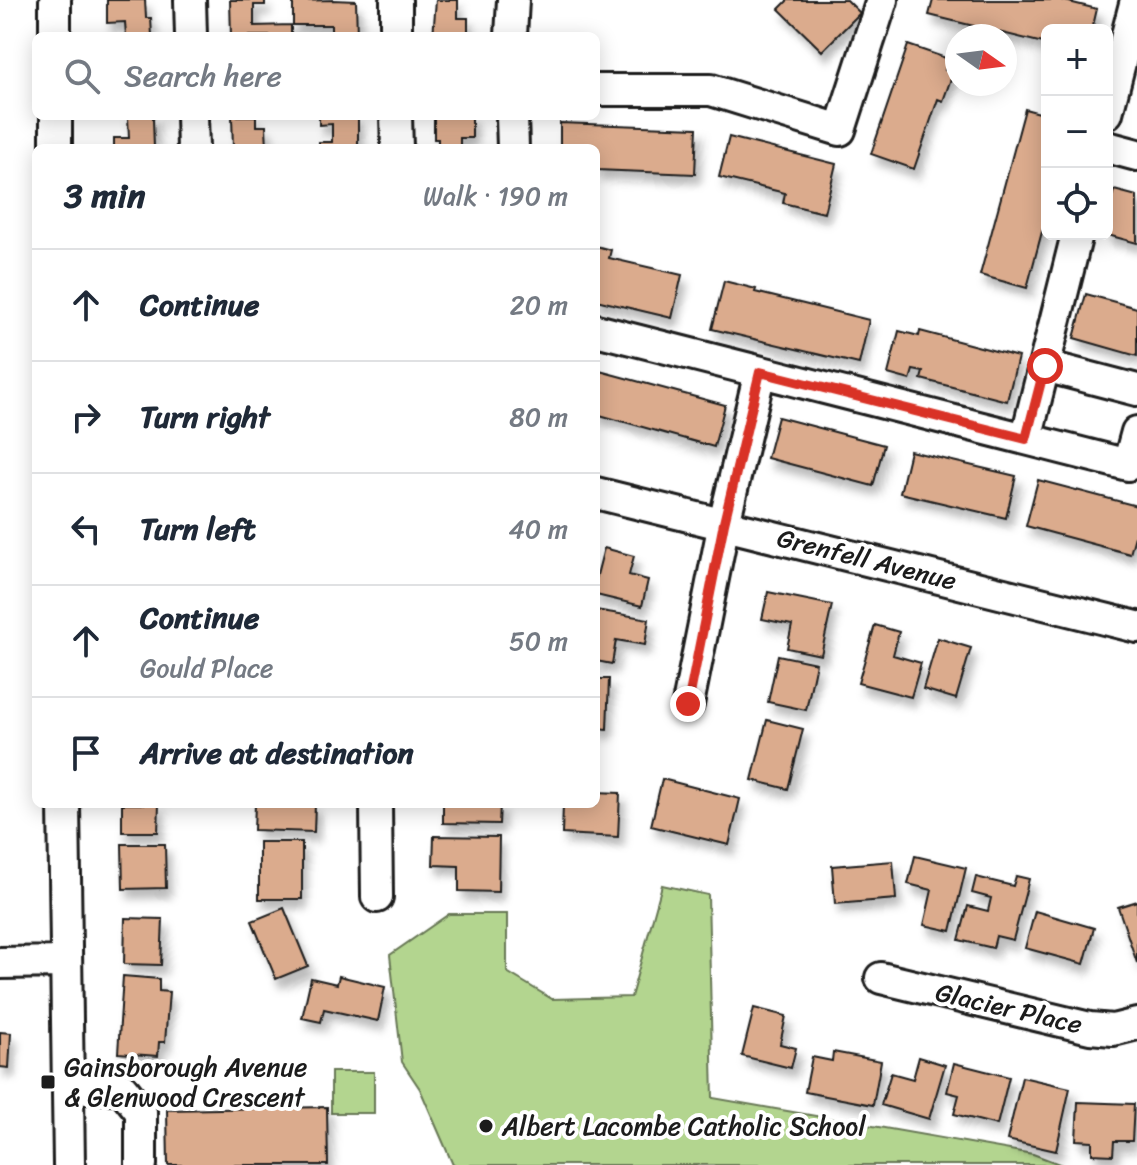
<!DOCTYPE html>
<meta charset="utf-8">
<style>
:root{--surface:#fff;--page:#f2f2f3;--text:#1f2937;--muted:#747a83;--line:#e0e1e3}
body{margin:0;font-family:Sriracha,sans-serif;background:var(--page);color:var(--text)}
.controls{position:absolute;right:24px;top:24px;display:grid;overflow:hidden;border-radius:12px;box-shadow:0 4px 20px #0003}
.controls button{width:72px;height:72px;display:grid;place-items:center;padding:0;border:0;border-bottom:2px solid var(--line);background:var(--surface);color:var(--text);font:40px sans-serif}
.compass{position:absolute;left:945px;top:24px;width:72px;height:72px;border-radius:50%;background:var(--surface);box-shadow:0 4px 20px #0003;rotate:104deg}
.stop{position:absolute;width:24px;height:24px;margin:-18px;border:6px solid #d93025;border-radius:50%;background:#fff}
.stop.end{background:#d93025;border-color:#fff;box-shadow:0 2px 8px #0008}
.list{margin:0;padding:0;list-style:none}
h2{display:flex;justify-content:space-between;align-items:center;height:104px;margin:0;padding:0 32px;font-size:34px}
h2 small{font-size:26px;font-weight:400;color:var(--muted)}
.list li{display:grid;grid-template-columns:52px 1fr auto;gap:24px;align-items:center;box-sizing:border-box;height:112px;padding:0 32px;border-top:2px solid var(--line)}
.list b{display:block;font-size:30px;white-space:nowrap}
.list p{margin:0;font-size:26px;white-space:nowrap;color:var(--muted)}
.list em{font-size:26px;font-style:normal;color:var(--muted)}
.icon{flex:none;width:44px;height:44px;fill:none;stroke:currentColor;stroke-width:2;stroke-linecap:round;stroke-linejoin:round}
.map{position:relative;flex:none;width:1137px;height:1165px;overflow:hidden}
.search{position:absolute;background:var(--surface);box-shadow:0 4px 20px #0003;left:32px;top:32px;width:568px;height:88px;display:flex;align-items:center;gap:20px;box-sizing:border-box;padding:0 28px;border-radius:12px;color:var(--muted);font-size:30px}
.panel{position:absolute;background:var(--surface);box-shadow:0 4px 20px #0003;left:32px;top:144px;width:568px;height:664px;border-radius:12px}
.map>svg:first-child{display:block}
</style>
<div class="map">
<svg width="1137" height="1165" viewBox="0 0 1137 1165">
<defs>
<filter id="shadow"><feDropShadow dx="5" dy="9" stdDeviation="4" flood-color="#0004"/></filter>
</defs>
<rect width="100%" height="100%" fill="#fff"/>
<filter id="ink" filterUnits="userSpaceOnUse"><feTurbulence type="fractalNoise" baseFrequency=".0125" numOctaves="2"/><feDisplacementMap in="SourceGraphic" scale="16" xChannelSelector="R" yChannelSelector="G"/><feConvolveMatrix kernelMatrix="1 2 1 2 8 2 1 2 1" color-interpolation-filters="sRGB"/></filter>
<g filter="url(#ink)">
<path fill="#b3d58f" stroke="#687856" stroke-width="2" d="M662 885 708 895 713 1098 1033 1154 1062 1165H453L420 1089 402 1062 390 955 449 914H507V972L552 999 631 997Z
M331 1072H374V1113H331Z"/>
<path fill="#dbab8d" stroke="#1c1c1c" stroke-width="2" filter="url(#shadow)" d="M107 0H145L146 18H151L152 36H126L125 22 107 23Z
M230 0H265V5H254V26L291 25V36H231Z
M333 0 356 1 357 36H331V25H293V1Z
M436 0H458V18H468V36H433Z
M788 0H847L860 13 822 51 779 9Z
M933 0H1061L1097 9 1092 30H1047V44L929 15Z
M908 45 949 59 945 70 953 73 943 101 938 99 914 169 871 154Z
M1025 109 1047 115V213L1027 288 980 275Z
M122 116H158L153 118 154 148H114V138H129L128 118Z
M232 116H256V126H266L267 148H233Z
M319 116H358V148H319V142H332V124L319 125Z
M434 116H472V138H460V148H438V139H434Z
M560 123 697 128 695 174 596 170V148H560Z
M729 137 836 164 824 213 783 203 785 193 719 177Z
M1114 190 1137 196V243L1104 234H1107V217Z
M596 246 611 250 609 258 682 275 672 318 596 300Z
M724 281 756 289 755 292 869 320 859 364 712 329Z
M1086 294 1137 308V356L1074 338Z
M899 331 919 336 920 331 1018 357 1007 401 921 379 923 372 913 370 910 380 888 374Z
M596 370 725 405 714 447 596 414Z
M778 417 884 445 873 486 767 458Z
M910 451 1016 476 1006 518 900 493Z
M1038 480 1137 506V529L1130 554 1026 526Z
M604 548 634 556 629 575 648 580 642 606 596 595V579Z
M768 592 832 605 821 655 787 648 792 625 762 619Z
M596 610 649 619 645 645 616 640 612 664 596 661Z
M875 625 899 632 893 655 921 663 911 697 858 683Z
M938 638 971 648 956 699 923 689Z
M778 655 816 663 806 710 768 702Z
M596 679H609L607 729 596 728Z
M767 720 803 729 788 789 752 780Z
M662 779 740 799 729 845 651 826Z
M596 792 620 793 618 837 562 834 563 804H596Z
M122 804H159L158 832H122Z
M255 804H315L314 832 254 830Z
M443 804H500L499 824 443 823Z
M434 836 499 837 498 892 459 891V866L433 865Z
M259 842H302V899H259Z
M122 844H165L166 888 123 889Z
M915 856 966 868 951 931 924 925 932 890 908 884Z
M893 861 896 899 835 904 832 866Z
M1016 876 1029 879 1013 940 996 936 993 948 959 940 968 906 988 911 991 898 972 893 976 877 1013 886Z
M1137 901V963L1118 907Z
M284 908 308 966 276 979 252 921Z
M1035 911 1094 928 1084 964 1025 948Z
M125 918 163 919 161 965 124 964Z
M123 976 159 979V991L169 992 165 1042H159L158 1056 118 1053Z
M339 976 385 987 378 1021 324 1009 321 1022 302 1018 311 978 337 984Z
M754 1008 786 1016 780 1044 796 1048 791 1068 742 1056Z
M0 1032 11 1033 9 1068 0 1067Z
M833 1052 881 1061 873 1105 805 1092 812 1057 832 1061Z
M919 1057 945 1065 929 1119 881 1105 891 1073 913 1079Z
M954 1063 1009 1077 997 1125 954 1114 959 1095 947 1092Z
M1022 1077 1070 1088 1056 1151 1007 1140Z
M1078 1102 1134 1104 1132 1141H1114L1113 1155 1092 1154V1141L1076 1140Z
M327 1107 328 1165H168L167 1110Z"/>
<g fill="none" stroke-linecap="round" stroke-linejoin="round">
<defs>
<path id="minor" d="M55 0V36
M190 0 191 36
M396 0V36
M511 36 513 0
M596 90H711L840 130 882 0
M1107 113 1136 0
M56 116V148
M192 116 193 148
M396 116 397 148
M512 116 513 148
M1107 147 1137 155
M596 330 1128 465 1137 432
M1045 366 1137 390
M1026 439 1077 234
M596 493 1137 627
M688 704 724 523 760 372
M64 804 69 1165
M376 804 377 897
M0 963 66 962
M881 978 1090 1028 1113 1030 1137 1024
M68 1088H122L141 1112V1165"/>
</defs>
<use href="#minor" stroke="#1c1c1c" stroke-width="36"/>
<use href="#minor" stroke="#fff" stroke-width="30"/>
</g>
</g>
<g fill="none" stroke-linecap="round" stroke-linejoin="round" filter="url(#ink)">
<path stroke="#d93025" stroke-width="10" d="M688 704 724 523 760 372 1026 439 1045 366"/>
</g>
<g fill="#1c1c1c" stroke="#fff" stroke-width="3">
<rect x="40" y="1074" width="16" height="16" rx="4"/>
<circle cx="486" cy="1126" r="8"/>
</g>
<g text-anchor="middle" stroke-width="8" stroke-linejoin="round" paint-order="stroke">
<g font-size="26" fill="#1c1c1c" stroke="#fff">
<text transform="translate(867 559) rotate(14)" y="9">Grenfell Avenue</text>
<text transform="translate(1009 1008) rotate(13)" y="9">Glacier Place</text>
</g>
<g font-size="26" fill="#1c1c1c" stroke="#fff" text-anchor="start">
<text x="64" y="1076">Gainsborough Avenue<tspan x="64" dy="30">&amp; Glenwood Crescent</tspan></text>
<text x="502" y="1135">Albert Lacombe Catholic School</text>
</g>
</g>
</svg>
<div class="controls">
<button>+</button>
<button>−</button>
<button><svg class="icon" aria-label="locate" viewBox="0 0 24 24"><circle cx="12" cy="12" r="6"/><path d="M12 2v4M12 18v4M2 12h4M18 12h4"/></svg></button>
</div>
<svg class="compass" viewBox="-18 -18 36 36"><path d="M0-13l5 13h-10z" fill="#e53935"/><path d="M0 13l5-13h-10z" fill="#747a83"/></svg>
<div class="stop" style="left:1045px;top:366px"></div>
<div class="stop end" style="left:688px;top:704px"></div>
<div class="search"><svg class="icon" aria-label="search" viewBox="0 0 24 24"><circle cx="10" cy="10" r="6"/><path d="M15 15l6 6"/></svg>Search here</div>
<section class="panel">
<h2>3 min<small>Walk · 190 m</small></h2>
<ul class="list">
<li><svg class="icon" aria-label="ahead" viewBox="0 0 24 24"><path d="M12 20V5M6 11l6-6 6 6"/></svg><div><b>Continue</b></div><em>20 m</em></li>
<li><svg class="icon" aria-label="right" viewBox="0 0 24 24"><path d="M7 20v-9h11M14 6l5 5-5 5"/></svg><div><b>Turn right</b></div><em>80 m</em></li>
<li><svg class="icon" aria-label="left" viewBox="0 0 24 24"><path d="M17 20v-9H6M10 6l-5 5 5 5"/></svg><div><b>Turn left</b></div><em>40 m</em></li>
<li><svg class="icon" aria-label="ahead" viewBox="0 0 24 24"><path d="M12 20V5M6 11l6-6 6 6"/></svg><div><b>Continue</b><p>Gould Place</p></div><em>50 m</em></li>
<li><svg class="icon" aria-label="arrive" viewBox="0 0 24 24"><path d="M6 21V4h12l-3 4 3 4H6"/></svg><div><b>Arrive at destination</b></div></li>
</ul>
</section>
</div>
